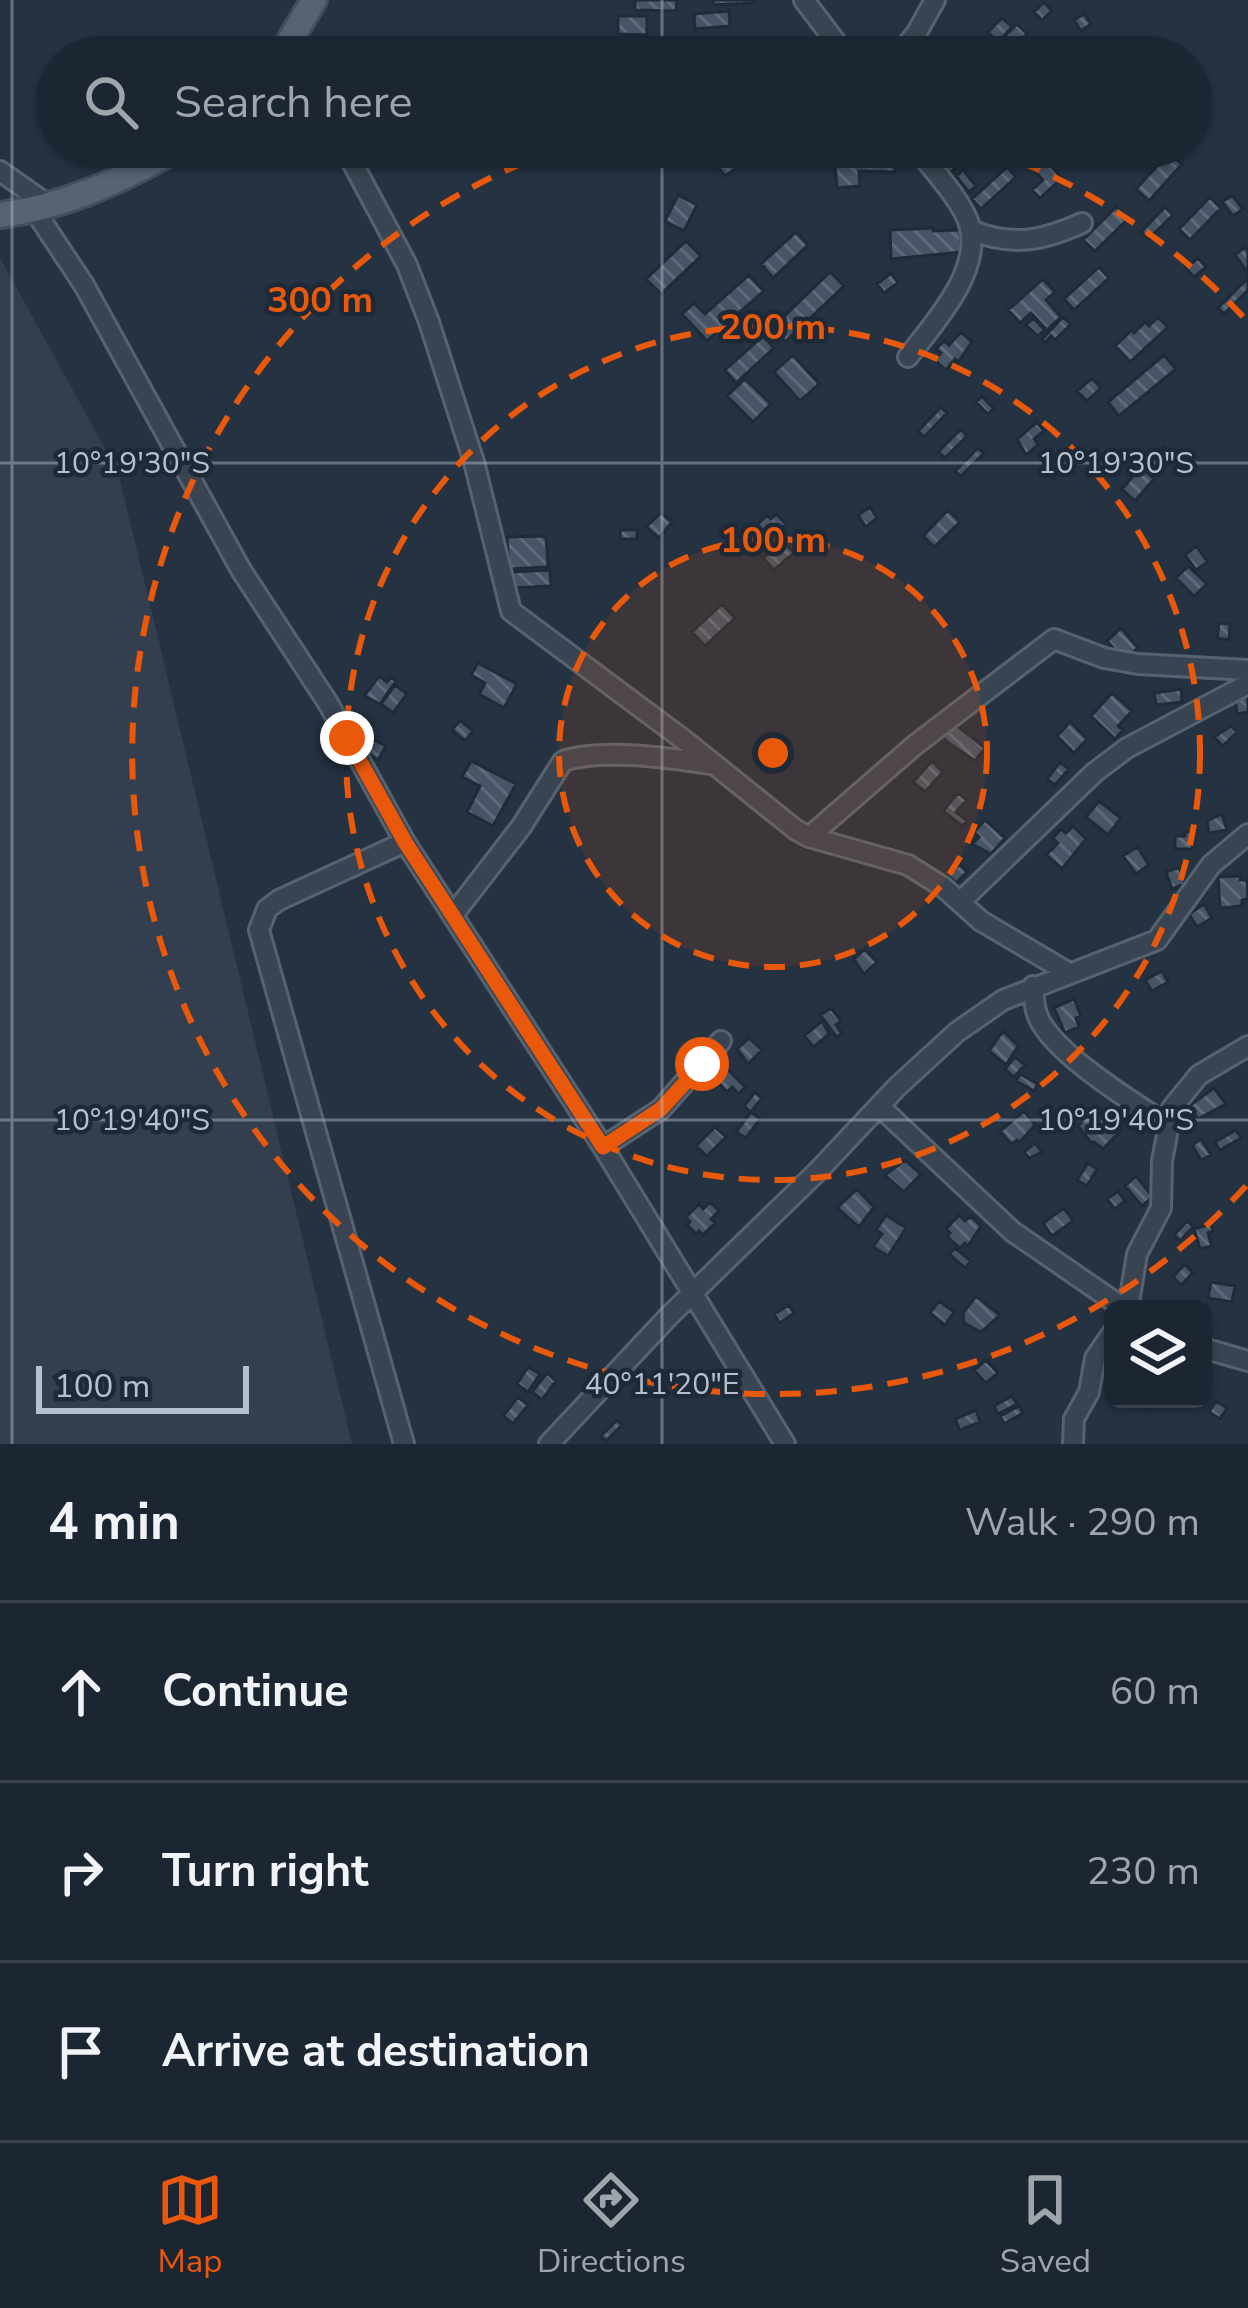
<!DOCTYPE html>
<meta charset="utf-8">
<style>
:root{--surface:#1c2632;--page:#252e3a;--text:#f1f3f6;--muted:#a0a5ac;--line:#3a434d;--accent:#ea580c}
body{margin:0;font-family:"Nunito Sans",sans-serif;background:var(--page);color:var(--text)}
.controls{position:absolute;right:36px;bottom:36px;display:grid;overflow:hidden;border-radius:18px;box-shadow:0 3px 9px #0004}
.controls button{width:108px;height:108px;display:grid;place-items:center;padding:0;border:0;border-bottom:3px solid var(--line);background:var(--surface);color:var(--text);font:60px sans-serif}
.scale{position:absolute;left:36px;bottom:30px;width:213px;box-sizing:border-box;padding-left:12px;border:6px solid #b6bfcc;border-top:0;font-size:33px;line-height:42px;white-space:nowrap;color:#b6bfcc;-webkit-text-stroke:9px #1e2937;paint-order:stroke}
.stop{position:absolute;width:36px;height:36px;margin:-27px;border:9px solid #ea580c;border-radius:50%;background:#fff}
.stop.end{background:#ea580c;border-color:#fff;box-shadow:0 3px 12px #0008}
.list{margin:0;padding:0;list-style:none}
h2{display:flex;justify-content:space-between;align-items:center;height:156px;margin:0;padding:0 48px;font-size:51px}
h2 small{font-size:39px;font-weight:400;color:var(--muted)}
.list li{display:grid;grid-template-columns:78px 1fr auto;gap:36px;align-items:center;box-sizing:border-box;height:180px;padding:0 48px;border-top:3px solid var(--line)}
.list b{display:block;font-size:45px;white-space:nowrap}
.list em{font-size:39px;font-style:normal;color:var(--muted)}
.icon{flex:none;width:66px;height:66px;fill:none;stroke:currentColor;stroke-width:2;stroke-linecap:round;stroke-linejoin:round}
.map{position:relative;flex:none;width:1248px;height:1444px;overflow:hidden}
.search{position:absolute;background:var(--surface);box-shadow:0 3px 9px #0004;left:36px;right:36px;top:36px;height:132px;display:flex;align-items:center;gap:30px;box-sizing:border-box;padding:0 42px;border-radius:66px;color:var(--muted);font-size:45px}
.sheet{height:696px;background:var(--surface)}
nav{display:flex;justify-content:space-around;align-items:center;box-sizing:border-box;height:168px;border-top:3px solid var(--line);background:var(--surface);font-size:33px;color:var(--muted)}
nav a{display:grid;justify-items:center;gap:6px}
nav .on{color:var(--accent)}
.map>svg:first-child{display:block}
</style>
<div class="map">
<svg width="1248" height="1444" viewBox="0 0 1248 1444">
<defs>
<pattern id="building-back-hatch" width="6" height="6" patternUnits="userSpaceOnUse" patternTransform="scale(3)"><rect width="6" height="6" fill="#465466"/><path d="M-1 5l2 2M0 0l6 6M5-1l2 2" fill="none" stroke="#5e6b7b"/></pattern>
</defs>
<rect width="100%" height="100%" fill="#253242"/>
<path fill="#333f4f" d="M0 258 118 472 352 1444H0Z"/>
<path fill="url(#building-back-hatch)" stroke="#202b39" stroke-width="3" d="M635 0H677L676 11 635 10Z
M713 0H754V3L713 5Z
M1044 2 1052 11 1042 20 1034 12Z
M729 11 730 26 695 29 694 14Z
M1084 14 1091 24 1081 31 1074 20Z
M618 16H647V35L618 34Z
M1002 18 1012 27 998 42 988 32Z
M1017 24 1027 34 1005 55 996 45Z
M1197 116 1206 126 1194 136 1191 122Z
M734 147H769L743 165 731 149Z
M960 147H980L950 173 942 163Z
M1003 147H1027L1032 152 1018 164Z
M1132 147 1143 151 1132 163 1124 156Z
M894 151 895 172 859 171 860 186 837 188 834 155Z
M1169 153 1182 164 1149 201 1136 189Z
M728 157 737 168 725 176 717 166Z
M1046 161 1062 178 1040 198 1032 190 1043 180 1035 171Z
M1007 167 1016 177 981 209 972 199Z
M963 170 976 186 969 192 956 176Z
M678 195 697 205 684 231 665 221Z
M1232 195 1243 209 1233 216 1222 202Z
M1210 197 1221 208 1190 240 1179 229Z
M1116 207 1128 219 1095 251 1083 240Z
M1165 207 1173 215 1148 239 1141 232Z
M933 228V231L960 230 961 252 891 259 890 230Z
M796 232 808 245 773 278 761 264Z
M686 241 701 256 661 294 646 279Z
M1245 247 1248 251V273L1235 255Z
M1198 258 1206 267 1194 277 1186 268Z
M1099 267 1109 278 1074 310 1064 299Z
M830 272 844 286 785 342 772 328Z
M891 273 898 283 884 293 877 284Z
M749 275 764 291 707 341 682 314 694 303 705 314Z
M1248 278V290L1224 314 1218 308Z
M1043 279 1055 292 1046 300 1061 317 1047 330 1031 313 1020 323 1008 310Z
M1063 317 1071 324 1055 340 1051 336 1045 343 1042 339Z
M1158 317 1168 327 1130 362 1115 346 1132 330 1134 333 1145 322 1149 326Z
M1033 318 1045 330 1038 336 1026 325Z
M961 332 972 342 958 362 955 359 946 370 935 360 941 353 936 349 944 341 949 345Z
M763 336 774 348 736 383 725 370Z
M793 355 819 384 800 401 774 372Z
M1164 355 1176 369 1119 416 1108 402Z
M1092 378 1101 388 1087 401 1077 391Z
M745 379 771 404 753 422 727 396Z
M982 396 994 409 988 414 976 402Z
M941 407 947 413 924 437 918 431Z
M1037 422 1044 431 1034 439 1038 445 1026 455 1017 439Z
M961 429 967 436 945 458 938 452Z
M1164 447 1173 457 1156 474 1146 464Z
M978 448 984 453 961 476 955 471Z
M1141 467 1154 479 1135 501 1122 489Z
M870 507 877 518 866 527 858 515Z
M948 510 960 522 934 547 923 536Z
M661 513 672 522 659 538 646 527Z
M776 514 786 524 769 541 755 527 767 515 771 519Z
M620 530H637V539H620Z
M800 532 811 544 804 550 793 538Z
M546 536 548 567 509 569 507 537Z
M783 541 794 553 774 570 763 558Z
M1196 546 1208 562 1196 570 1185 555Z
M1188 566 1207 584 1194 596 1176 578Z
M550 570 551 586 512 588 511 572Z
M722 604 735 618 705 646 692 632Z
M1219 623 1230 624 1229 640 1217 638Z
M1121 628 1138 648 1124 660 1107 641Z
M478 663 517 684 504 708 479 694 485 683 471 675Z
M379 676 387 682 391 677 396 681 380 704 364 696Z
M395 685 407 694 393 713 381 704Z
M1181 689 1182 702 1156 705 1154 693Z
M1112 693 1132 711 1118 726 1123 730 1115 739 1091 716Z
M1248 697V712L1237 714 1235 698Z
M460 720 473 731 465 741 452 730Z
M1070 722 1087 739 1074 753 1057 736Z
M954 723 985 748 975 761 946 741 943 736Z
M1231 726 1237 732 1223 746 1214 737Z
M372 739 386 746 378 760 365 752Z
M471 761 516 784 493 826 467 812 480 786 462 777Z
M932 761 943 772 925 792 913 782Z
M1060 762 1069 769 1055 785 1047 779Z
M958 793 967 800 956 812 967 821 962 826 943 811Z
M1099 801 1121 818 1108 835 1086 817Z
M1222 814 1227 830 1209 833 1207 821Z
M985 820 1005 838 991 854 972 844 979 837 974 832Z
M1073 826 1086 839 1062 869 1046 855 1058 843 1053 838 1061 829 1066 833Z
M1185 832H1195L1192 849H1175V836H1185Z
M1137 847 1149 865 1136 874 1123 856Z
M960 864 967 872 956 883 948 875Z
M1179 867 1185 884 1172 889 1166 872Z
M1240 876V880H1247L1248 899 1242 900V906L1220 908 1218 877Z
M1204 904 1212 918 1197 927 1189 914Z
M865 949 877 962 864 974 854 959Z
M1162 971 1168 982 1152 991 1145 980Z
M1074 999 1081 1016 1076 1018 1079 1027 1065 1033 1054 1008Z
M831 1008 841 1021 836 1025 842 1033 837 1037 820 1015Z
M822 1021 829 1034 814 1047 804 1036Z
M1003 1031 1018 1046 1006 1065 989 1051Z
M749 1038 762 1050 748 1064 737 1049Z
M1015 1057 1025 1065 1014 1077 1005 1069Z
M723 1065 745 1087 739 1094 732 1087 727 1092 712 1076Z
M1020 1074 1038 1084 1034 1091 1016 1081Z
M1214 1088 1226 1104 1198 1119 1189 1106Z
M755 1092 762 1098 751 1112 744 1106Z
M1097 1106 1122 1129 1103 1149 1094 1142 1092 1144 1078 1126Z
M1024 1111 1035 1125 1019 1143 1017 1140 1011 1144 1000 1131Z
M751 1112 760 1119 746 1138 736 1132Z
M715 1127 726 1137 707 1156 696 1146Z
M1236 1130 1241 1138 1220 1150 1215 1142Z
M1201 1139 1211 1155 1201 1160 1192 1145Z
M1035 1143 1042 1152 1029 1158 1024 1152Z
M905 1160 921 1174 904 1192 885 1175Z
M1088 1163 1097 1169 1087 1186 1077 1180Z
M1136 1176 1153 1197 1142 1206 1125 1186Z
M857 1189 874 1207 859 1227 837 1208Z
M1118 1191 1125 1201 1115 1209 1107 1199Z
M710 1202 719 1211 711 1219 715 1223 703 1235 699 1231 696 1234 687 1225 690 1222 686 1217 699 1204 703 1209Z
M1064 1208 1073 1221 1052 1236 1043 1223Z
M886 1215 906 1228 888 1256 873 1247 882 1234 876 1230Z
M959 1215 965 1221 971 1216 981 1226 968 1246 965 1243 960 1248 947 1236 950 1233 946 1229Z
M1187 1221 1193 1227 1180 1241 1174 1235Z
M1211 1224 1213 1231 1208 1233 1212 1246 1200 1249 1194 1229Z
M955 1248 971 1261 965 1268 949 1254Z
M1185 1264 1193 1273 1181 1285 1173 1277Z
M1211 1282 1235 1286 1232 1302 1208 1298Z
M976 1296 1000 1315 981 1332 964 1323 963 1313Z
M939 1301 954 1312 945 1325 930 1313Z
M789 1305 794 1313 780 1323 774 1314Z
M986 1360 998 1373 986 1383 974 1370Z
M528 1367 540 1374 528 1392 517 1384Z
M547 1373 556 1381 542 1400 532 1392Z
M1012 1396 1017 1404 998 1414 994 1406Z
M518 1397 528 1405 513 1424 503 1416Z
M1126 1399H1153L1150 1409Z
M1216 1401 1227 1408 1220 1419 1209 1412Z
M1019 1406 1023 1413 1004 1424 1000 1416Z
M976 1410 980 1422 960 1430 955 1419Z
M617 1420 622 1425 606 1441 601 1436Z"/>
<g fill="none" stroke-linecap="round" stroke-linejoin="round">
<defs>
<path id="minor" d="M804 0 847 57
M897 57 916 34 935 0
M344 147 407 265 429 322 474 462 511 611 684 740 796 830 809 837 908 865 943 887 981 921 1069 973
M0 171 47 204
M33 208 84 285 241 570 328 703 405 842 603 1147 785 1444
M971 230C1012 247 1042 241 1082 223
M908 357C934 323 983 271 969 224 963 202 930 166 915 147
M809 837 915 745 1054 639 1104 658 1138 664 1248 670
M960 902 1095 772 1127 748 1248 684
M453 915 521 827 563 761C601 748 670 758 710 764
M1033 986C1034 995 1034 1006 1037 1014 1049 1051 1134 1103 1168 1125
M879 1106 1013 1232 1125 1309
M603 1147 661 1109 721 1041
M1128 1309 1137 1254 1161 1208 1162 1161 1172 1108 1199 1075 1248 1046
M1203 1348 1248 1361
M404 1444 259 930 267 909 279 900 405 842
M549 1444 669 1316 818 1171 897 1087 957 1032 1003 1000 1157 940 1211 865 1248 834
M1073 1444 1074 1419 1089 1392 1095 1358 1113 1332"/>
<path id="major" d="M280 57 314 0
M0 215C65 207 124 179 180 147"/>
</defs>
<use href="#minor" stroke="#57626f" stroke-width="24"/>
<use href="#major" stroke="#434d5b" stroke-width="30"/>
<use href="#minor" stroke="#394452" stroke-width="18"/>
<use href="#major" stroke="#576372" stroke-width="24"/>
</g>
<g fill="none" stroke-linecap="round" stroke-linejoin="round">
<path stroke="#ea580c" stroke-width="15" d="M347 738 405 842 603 1147 661 1109 702 1064"/>
</g>
<path fill="none" stroke="#b6bfcc" stroke-width="3" stroke-opacity="0.45" d="M12 0V1444M662 0V57M662 147V1444M0 463H1248M0 1120H1248"/>
<circle cx="773" cy="753" r="214" fill="#e8590c" fill-opacity=".12"/>
<g fill="none" stroke="#e8590c" stroke-width="6" stroke-dasharray="21 15">
<circle cx="773" cy="753" r="214"/>
<circle cx="773" cy="753" r="427"/>
<path d="M1246 1186A641 641 0 1 1 559 149M987 149A641 641 0 0 1 1246 320"/>
</g>
<g font-size="30" text-anchor="middle" fill="#b6bfcc" stroke="#1e2937" stroke-width="9" stroke-linejoin="round" paint-order="stroke">
<text x="132" y="473">10°19'30"S</text>
<text x="1116" y="473">10°19'30"S</text>
<text x="132" y="1130">10°19'40"S</text>
<text x="1116" y="1130">10°19'40"S</text>
<text x="662" y="1394">40°11'20"E</text>
</g>
<circle cx="773" cy="753" r="18" fill="#e8590c" stroke="#1e2937" stroke-width="6"/>
<g font-size="36" text-anchor="middle" font-weight="bold" fill="#e8590c" stroke="#1e2937" stroke-width="9" stroke-linejoin="round" paint-order="stroke">
<text x="320" y="312">300 m</text>
<text x="773" y="339">200 m</text>
<text x="773" y="552">100 m</text>
</g>
</svg>
<div class="controls">
<button><svg class="icon" aria-label="layers" viewBox="0 0 24 24"><path d="M12 4l9 5-9 5-9-5zM3 14l9 5 9-5"/></svg></button>
</div>
<div class="scale">100 m</div>
<div class="stop" style="left:702px;top:1064px"></div>
<div class="stop end" style="left:347px;top:738px"></div>
<div class="search"><svg class="icon" aria-label="search" viewBox="0 0 24 24"><circle cx="10" cy="10" r="6"/><path d="M15 15l6 6"/></svg>Search here</div>
</div>
<section class="sheet">
<h2>4 min<small>Walk · 290 m</small></h2>
<ul class="list">
<li><svg class="icon" aria-label="ahead" viewBox="0 0 24 24"><path d="M12 20V5M6 11l6-6 6 6"/></svg><div><b>Continue</b></div><em>60 m</em></li>
<li><svg class="icon" aria-label="right" viewBox="0 0 24 24"><path d="M7 20v-9h11M14 6l5 5-5 5"/></svg><div><b>Turn right</b></div><em>230 m</em></li>
<li><svg class="icon" aria-label="arrive" viewBox="0 0 24 24"><path d="M6 21V4h12l-3 4 3 4H6"/></svg><div><b>Arrive at destination</b></div></li>
</ul>
</section>
<nav>
<a class="on"><svg class="icon" aria-label="map" viewBox="0 0 24 24"><path d="M3 6l6-2 6 2 6-2v14l-6 2-6-2-6 2zM9 4v14M15 6v14"/></svg>Map</a>
<a><svg class="icon" aria-label="directions" viewBox="0 0 24 24"><path d="M12 3l9 9-9 9-9-9zM9 14v-3h6M13 9l2 2-2 2"/></svg>Directions</a>
<a><svg class="icon" aria-label="saved" viewBox="0 0 24 24"><path d="M7 4h10v16l-5-4-5 4z"/></svg>Saved</a>
</nav>
